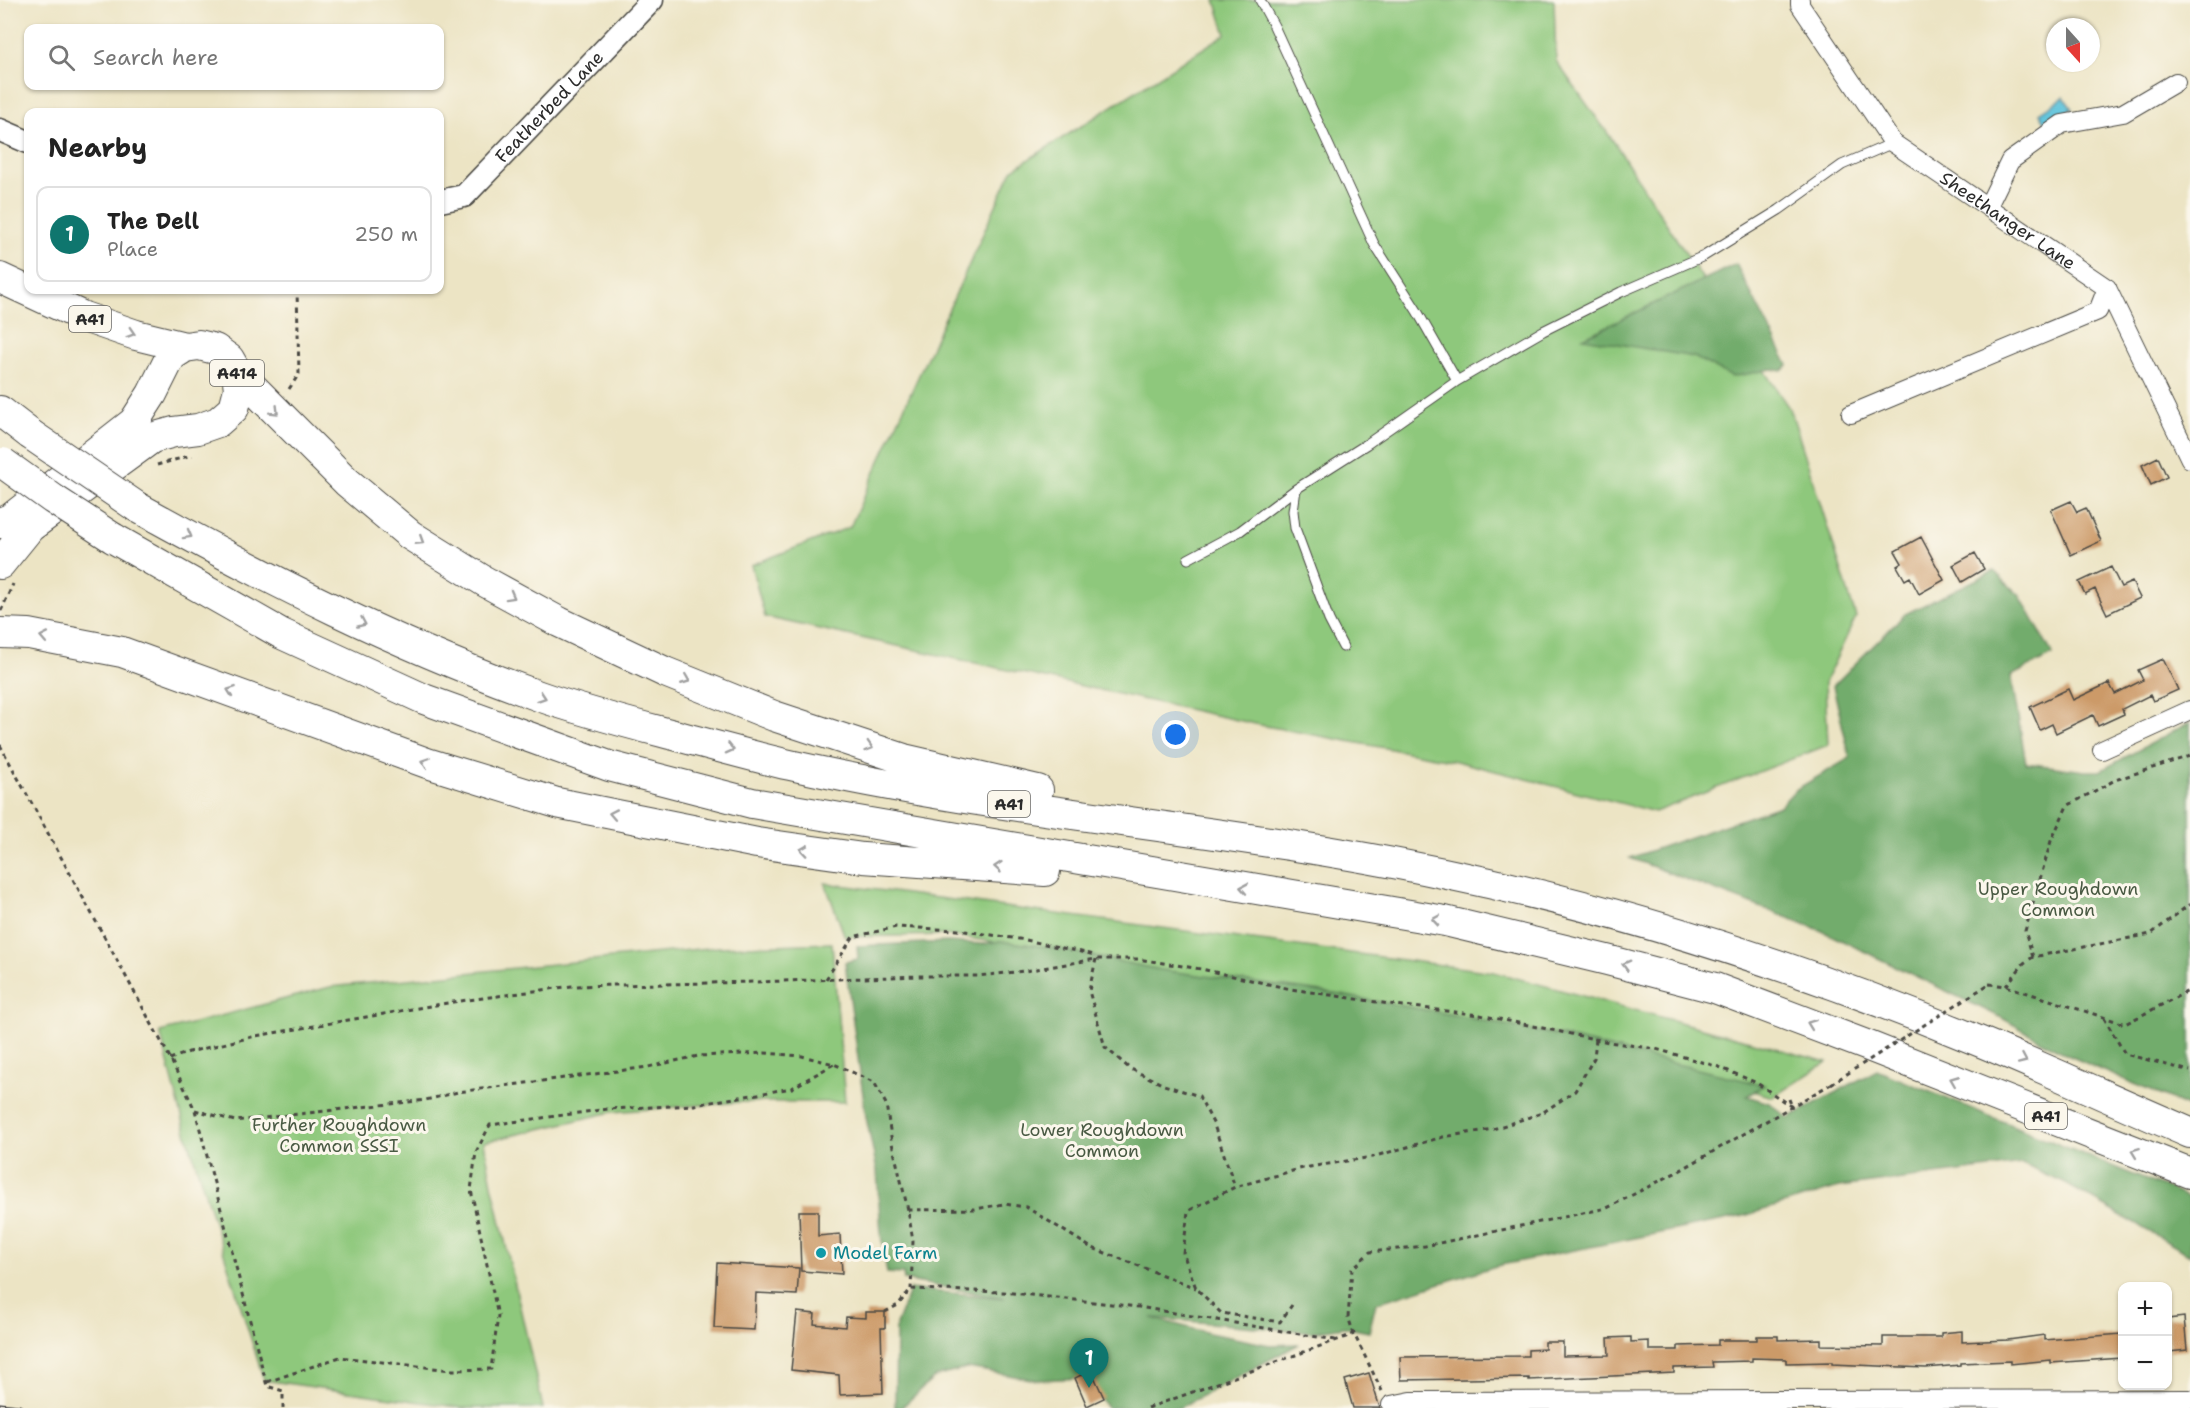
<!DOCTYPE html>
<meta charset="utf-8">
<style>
:root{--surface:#fff;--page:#f6f6f6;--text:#222;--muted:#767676;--line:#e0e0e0;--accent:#0f766e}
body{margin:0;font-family:"Shantell Sans",sans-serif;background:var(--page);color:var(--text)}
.controls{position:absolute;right:18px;bottom:18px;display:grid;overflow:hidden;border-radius:12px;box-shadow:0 2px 4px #0004}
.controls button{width:54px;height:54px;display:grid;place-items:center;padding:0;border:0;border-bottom:2px solid var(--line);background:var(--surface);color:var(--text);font:30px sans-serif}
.compass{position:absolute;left:2046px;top:18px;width:54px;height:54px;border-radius:50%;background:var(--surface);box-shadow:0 2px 4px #0004;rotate:159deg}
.you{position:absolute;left:1176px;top:735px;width:21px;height:21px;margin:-15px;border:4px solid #fff;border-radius:50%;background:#1a73e8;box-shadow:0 0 0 9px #1a73e833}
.badge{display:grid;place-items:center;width:39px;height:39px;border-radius:50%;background:var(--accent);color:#fff;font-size:20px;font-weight:700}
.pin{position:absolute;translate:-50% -50px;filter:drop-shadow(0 2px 3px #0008)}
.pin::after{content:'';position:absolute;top:32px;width:21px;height:18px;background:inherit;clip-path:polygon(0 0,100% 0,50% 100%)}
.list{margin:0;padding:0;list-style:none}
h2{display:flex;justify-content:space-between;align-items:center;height:78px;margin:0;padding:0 24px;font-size:26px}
h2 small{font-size:20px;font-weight:400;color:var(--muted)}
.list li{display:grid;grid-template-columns:39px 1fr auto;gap:18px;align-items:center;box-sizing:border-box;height:96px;margin:0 12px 12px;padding:0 12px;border:2px solid var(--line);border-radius:12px}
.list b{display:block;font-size:22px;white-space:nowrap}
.list p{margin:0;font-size:20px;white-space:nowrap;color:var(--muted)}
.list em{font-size:20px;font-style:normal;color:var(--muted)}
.icon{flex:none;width:33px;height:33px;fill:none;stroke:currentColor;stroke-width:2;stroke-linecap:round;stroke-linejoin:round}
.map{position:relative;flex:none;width:2190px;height:1408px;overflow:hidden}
.search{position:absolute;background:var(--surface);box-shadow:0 2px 4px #0004;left:24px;top:24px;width:420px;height:66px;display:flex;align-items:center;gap:15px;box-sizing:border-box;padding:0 21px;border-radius:12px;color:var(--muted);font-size:22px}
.panel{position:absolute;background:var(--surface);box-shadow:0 2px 4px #0004;left:24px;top:108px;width:420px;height:186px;border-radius:12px}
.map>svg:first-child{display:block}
</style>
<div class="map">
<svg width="2190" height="1408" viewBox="0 0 2190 1408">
<rect width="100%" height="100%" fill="#fbf7ec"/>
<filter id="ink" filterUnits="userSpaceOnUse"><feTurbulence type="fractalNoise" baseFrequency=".0167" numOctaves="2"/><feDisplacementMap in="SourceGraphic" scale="12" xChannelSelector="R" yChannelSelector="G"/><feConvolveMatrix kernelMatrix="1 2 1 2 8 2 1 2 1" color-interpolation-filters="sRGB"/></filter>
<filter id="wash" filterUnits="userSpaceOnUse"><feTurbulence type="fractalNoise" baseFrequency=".008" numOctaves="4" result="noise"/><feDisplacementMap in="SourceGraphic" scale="24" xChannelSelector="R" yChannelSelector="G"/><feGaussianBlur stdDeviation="1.35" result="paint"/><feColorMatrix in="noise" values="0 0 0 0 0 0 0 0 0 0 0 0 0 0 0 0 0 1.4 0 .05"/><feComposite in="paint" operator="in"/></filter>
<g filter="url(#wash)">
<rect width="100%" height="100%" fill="#ece4c4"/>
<path fill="#8ec87c" stroke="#5c7a54" stroke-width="1.5" d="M1215 0H1554L1556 61 1616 145 1677 240 1791 411 1856 617 1825 682 1828 745 1655 812 1456 761 1260 725 765 617 751 565 850 527 1012 170 1226 34Z
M825 883 1494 972 1827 1062 1773 1097 1559 1035 1287 996 1041 948 944 935 845 937Z
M832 943 845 1102H741L612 1112 484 1142 492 1184 543 1408H463L264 1380 187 1136 160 1032 330 987 718 947Z"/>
<path fill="#72ac6c" stroke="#4e6c4c" stroke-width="1.5" d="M1736 264 1788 365 1782 371 1772 369 1732 377 1694 357 1583 338Z
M1994 571 2020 596 2053 655 2011 676 2026 763 2085 771H2100L2190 722V1108L2065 1054 2002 1018 1820 930 1630 858 1780 806 1795 790 1850 758 1833 686 1905 614Z
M1000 941 1049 947 1161 970 1329 993 1448 1014 1556 1035 1764 1085 1747 1096 1769 1103 1788 1118 1877 1070 2190 1198V1255L2066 1184 2022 1164 1839 1187 1744 1216 1496 1266 1376 1303 1369 1332 1344 1327 1312 1332 1152 1318 1209 1333 1270 1345 1299 1344 1179 1408H1107L1086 1378 1037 1380 968 1368 935 1377 901 1408H895L896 1325 910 1289 1004 1298 904 1280 903 1274 887 1273 881 1235 877 1170 866 1117 845 962 858 959 857 946 948 942 984 944Z"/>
<path fill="#5dc3db" stroke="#447783" stroke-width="1.5" d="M2064 97 2072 109 2047 125 2040 113Z"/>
<g id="blocks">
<path fill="#cc9a68" d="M2158 457 2167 477 2151 485 2142 465Z
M2071 501 2077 512 2086 508 2101 541 2071 555 2051 510Z
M1921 537 1944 580 1919 594 1910 577 1905 580 1897 566 1902 563 1895 551Z
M1975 553 1984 569 1962 582 1953 565Z
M2111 567 2121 587 2132 582 2140 598 2107 614 2095 589 2085 594 2079 582Z
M2163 659 2178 690 2153 701 2150 695 2122 709 2124 714 2098 726 2093 715 2056 733 2052 724 2040 730 2030 707 2068 689 2073 700 2109 683 2115 694 2143 680 2138 670Z
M799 1211H818V1236L840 1234 842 1274 801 1271Z
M717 1263 799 1268 797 1295 756 1293 754 1330 714 1328Z
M797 1312 815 1314 814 1324 845 1327 846 1317 866 1318V1312H885V1328H881L883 1393 840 1395 839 1375 791 1370Z
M2184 1317 2187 1350 2169 1352 2168 1319Z
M1962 1331V1342L2008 1340 2044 1335V1340L2122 1334V1358L2051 1363V1360L2010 1364V1361L1960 1363V1365L1926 1368 1832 1364V1362L1786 1363V1359L1752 1358V1361L1712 1362 1713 1367 1674 1368V1373L1529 1380V1378L1401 1380 1400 1357 1528 1356V1350L1545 1349V1342H1563V1356L1609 1355 1608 1338 1631 1337V1342L1649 1341V1350H1678V1346L1718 1345V1340H1757V1336H1778V1340L1821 1339V1345L1883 1346V1337H1941V1333Z
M1091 1370 1104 1398 1087 1406 1075 1378Z
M1369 1373 1380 1408H1353L1345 1380Z"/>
</g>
</g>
<g filter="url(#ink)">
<use href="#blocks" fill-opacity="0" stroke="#484742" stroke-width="1.5"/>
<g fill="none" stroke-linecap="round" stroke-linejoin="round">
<defs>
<path id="service" d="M1260 0 1274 26 1374 244 1417 311 1457 381 1543 331 1621 292 1704 256 1779 210 1842 165 1893 143
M1296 489 1293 511 1295 528 1329 620 1343 647
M1188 559 1240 531 1296 489 1367 444 1457 381"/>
<g id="minor">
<path id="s1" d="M1800 0V5L1893 143 2107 288 2190 459"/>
<path d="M1988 206 2010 161 2062 124 2123 113 2176 82"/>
<path d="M1851 414 2098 311 2107 288"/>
<path d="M2102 750 2190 710"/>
<path d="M1392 1408 1391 1405 1411 1401 2190 1399"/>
</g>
<g id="tertiary">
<path d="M0 130 28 142"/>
<path id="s2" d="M440 201 464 196 652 0"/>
</g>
<path id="trunk" d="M0 278 84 317 136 335 185 347
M234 369 347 482 410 535 484 581 559 622 665 672 774 716 904 759 1038 790
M0 411 30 434
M137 507C267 579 399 646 539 696 587 713 636 725 685 738 720 747 755 757 790 765 1006 814 1227 827 1443 873 1627 911 1808 970 1981 1042 2051 1071 2120 1103 2190 1133
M0 523 10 519 134 422 152 394 171 356 185 347 199 345 215 349 229 359 237 373 239 389 234 408 218 422 198 429 174 432 152 438 30 527 0 564
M113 538 282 634 424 699 609 766 752 803 1445 921 1607 960 1715 988 1866 1045 2190 1173
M0 633 29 634 122 652 427 763 557 803 757 843 863 858 1045 871"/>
</defs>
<use href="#service" stroke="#484742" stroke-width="11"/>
<use href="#minor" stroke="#484742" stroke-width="20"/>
<use href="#tertiary" stroke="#484742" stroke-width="25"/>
<use href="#trunk" stroke="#484742" stroke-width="32"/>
<path stroke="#484742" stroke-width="3" stroke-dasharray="4.5 4.5" stroke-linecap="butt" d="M289 389 299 374 297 290
M157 465 192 455
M1 611 13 584
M0 745 168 1054 195 1110 267 1386 283 1391V1408
M2033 957 2025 931 2051 841 2067 806 2115 780 2190 756
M1096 959 1089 991 1105 1047 1129 1068 1164 1085 1199 1096 1214 1125 1235 1187
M826 979 853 937 896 927 958 930 1026 940 1095 955
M1989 984 2006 986 2125 1024 2190 990
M2006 986 2024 963 2033 957 2151 934 2190 904
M2104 1018 2125 1054 2190 1071
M170 1059 189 1052 256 1036 453 1002 572 986 756 982 919 976H978L1025 971 1096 959H1138L1201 969 1291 989 1396 1005 1480 1015 1609 1042 1656 1049 1719 1067 1757 1083 1792 1107 1789 1099
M195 1110 235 1121 426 1100 458 1092 648 1067 698 1056 765 1053 802 1056 834 1064 874 1082 886 1104 892 1143 908 1210 913 1241 911 1289
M908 1210 975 1209 1004 1204 1026 1207 1090 1247 1196 1288
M1292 1305 1280 1322 1221 1313 1196 1288 1183 1253 1188 1211 1235 1187 1303 1168 1372 1157 1443 1137 1493 1129 1542 1113 1575 1091 1594 1058 1596 1039
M885 1312 898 1305 911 1289 1003 1292 1139 1307 1336 1340
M267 1382 340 1357 451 1370 491 1369 498 1316 471 1190 476 1152 490 1125 608 1109 694 1105 792 1088 834 1064
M1382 1391 1354 1334 1348 1317 1352 1269 1370 1252 1425 1246 1607 1208 1679 1171 1831 1084
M1148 1408 1354 1334"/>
<use href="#service" stroke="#fff" stroke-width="9"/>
<use href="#minor" stroke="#fff" stroke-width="18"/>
<use href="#tertiary" stroke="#fff" stroke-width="22"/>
<use href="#trunk" stroke="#fff" stroke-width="30"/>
<defs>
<path id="rail" d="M0 1406 19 1408"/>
</defs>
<use href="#rail" stroke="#2b2b2b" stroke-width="7"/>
<use href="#rail" stroke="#fbf7ec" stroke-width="4.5" stroke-dasharray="14" stroke-linecap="butt"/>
<defs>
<path id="trunk-bridge" d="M30 434 137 507
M3 463 53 499 113 538"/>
</defs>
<use href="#trunk-bridge" stroke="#484742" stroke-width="32" stroke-linecap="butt"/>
<path stroke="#484742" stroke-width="3" stroke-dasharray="4.5 4.5" stroke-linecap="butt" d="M1831 1084 1989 984"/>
<use href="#trunk-bridge" stroke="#fff" stroke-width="30"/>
</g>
<defs><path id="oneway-chevron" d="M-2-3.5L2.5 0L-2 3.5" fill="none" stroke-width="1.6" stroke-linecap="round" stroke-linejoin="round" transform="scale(1.5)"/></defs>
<g stroke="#a0a0a0">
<use href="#oneway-chevron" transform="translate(131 333) rotate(18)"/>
<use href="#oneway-chevron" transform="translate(275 411) rotate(45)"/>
<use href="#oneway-chevron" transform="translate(188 535) rotate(29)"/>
<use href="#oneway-chevron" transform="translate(420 541) rotate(32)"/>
<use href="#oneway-chevron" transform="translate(511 596) rotate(29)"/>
<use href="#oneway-chevron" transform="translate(362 623) rotate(24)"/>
<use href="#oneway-chevron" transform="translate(44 637) rotate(-169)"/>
<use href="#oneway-chevron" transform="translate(686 680) rotate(22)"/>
<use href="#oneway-chevron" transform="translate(231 691) rotate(-160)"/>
<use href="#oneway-chevron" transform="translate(542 697) rotate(19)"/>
<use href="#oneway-chevron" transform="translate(869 747) rotate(18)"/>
<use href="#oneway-chevron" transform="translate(730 749) rotate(14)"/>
<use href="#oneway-chevron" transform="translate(425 762) rotate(-161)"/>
<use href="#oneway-chevron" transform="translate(613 814) rotate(-169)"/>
<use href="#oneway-chevron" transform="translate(804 850) rotate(-172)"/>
<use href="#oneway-chevron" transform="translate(998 867) rotate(-175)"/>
<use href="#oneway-chevron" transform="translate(1244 888) rotate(-170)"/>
<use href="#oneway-chevron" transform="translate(1436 920) rotate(-171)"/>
<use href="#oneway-chevron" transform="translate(1626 965) rotate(-165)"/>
<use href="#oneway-chevron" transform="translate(1811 1024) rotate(-159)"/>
<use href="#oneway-chevron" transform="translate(2023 1060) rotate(24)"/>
<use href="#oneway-chevron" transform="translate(1954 1080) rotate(-158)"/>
<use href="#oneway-chevron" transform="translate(2135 1152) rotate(-159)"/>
</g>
</g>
<circle fill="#0f9aa8" stroke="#fbf7ec" stroke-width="2" cx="821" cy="1253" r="6"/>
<g text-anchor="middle" stroke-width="6" stroke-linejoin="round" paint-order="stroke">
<g fill="#fbf7ec" stroke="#696865" stroke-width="1.5">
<rect x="69" y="306" width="42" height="26" rx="4.5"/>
<rect x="210" y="360" width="54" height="26" rx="4.5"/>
<rect x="988" y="791" width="42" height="26" rx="4.5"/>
<rect x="2025" y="1103" width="42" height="26" rx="4.5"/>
</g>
<g font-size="16" font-weight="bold" fill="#2b2b2b">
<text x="90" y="325">A41</text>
<text x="237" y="379">A414</text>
<text x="1009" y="810">A41</text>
<text x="2046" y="1122">A41</text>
</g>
<g font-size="18" fill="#2b2b2b" stroke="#fbf7ec">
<text dy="6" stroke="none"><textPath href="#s2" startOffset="148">Featherbed Lane</textPath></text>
<text dy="6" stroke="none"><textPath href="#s1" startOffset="310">Sheethanger Lane</textPath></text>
</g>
<g font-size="18" fill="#495a43" stroke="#fbf7ec">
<text x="2058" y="895">Upper Roughdown<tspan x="2058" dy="21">Common</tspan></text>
<text x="339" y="1131">Further Roughdown<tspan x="339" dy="21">Common SSSI</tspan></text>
<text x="1102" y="1136">Lower Roughdown<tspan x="1102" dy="21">Common</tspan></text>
</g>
<g font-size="18" fill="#0d838f" stroke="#fbf7ec" text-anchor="start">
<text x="833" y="1259">Model Farm</text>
</g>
</g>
</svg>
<div class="controls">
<button>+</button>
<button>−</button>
</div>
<svg class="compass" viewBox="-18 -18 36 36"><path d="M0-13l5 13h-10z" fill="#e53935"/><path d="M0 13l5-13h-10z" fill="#767676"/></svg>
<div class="you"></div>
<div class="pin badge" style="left:1089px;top:1388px">1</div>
<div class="search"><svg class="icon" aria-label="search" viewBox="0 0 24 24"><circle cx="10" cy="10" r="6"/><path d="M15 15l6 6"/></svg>Search here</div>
<section class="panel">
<h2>Nearby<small></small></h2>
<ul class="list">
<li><span class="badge">1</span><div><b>The Dell</b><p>Place</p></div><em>250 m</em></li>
</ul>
</section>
</div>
